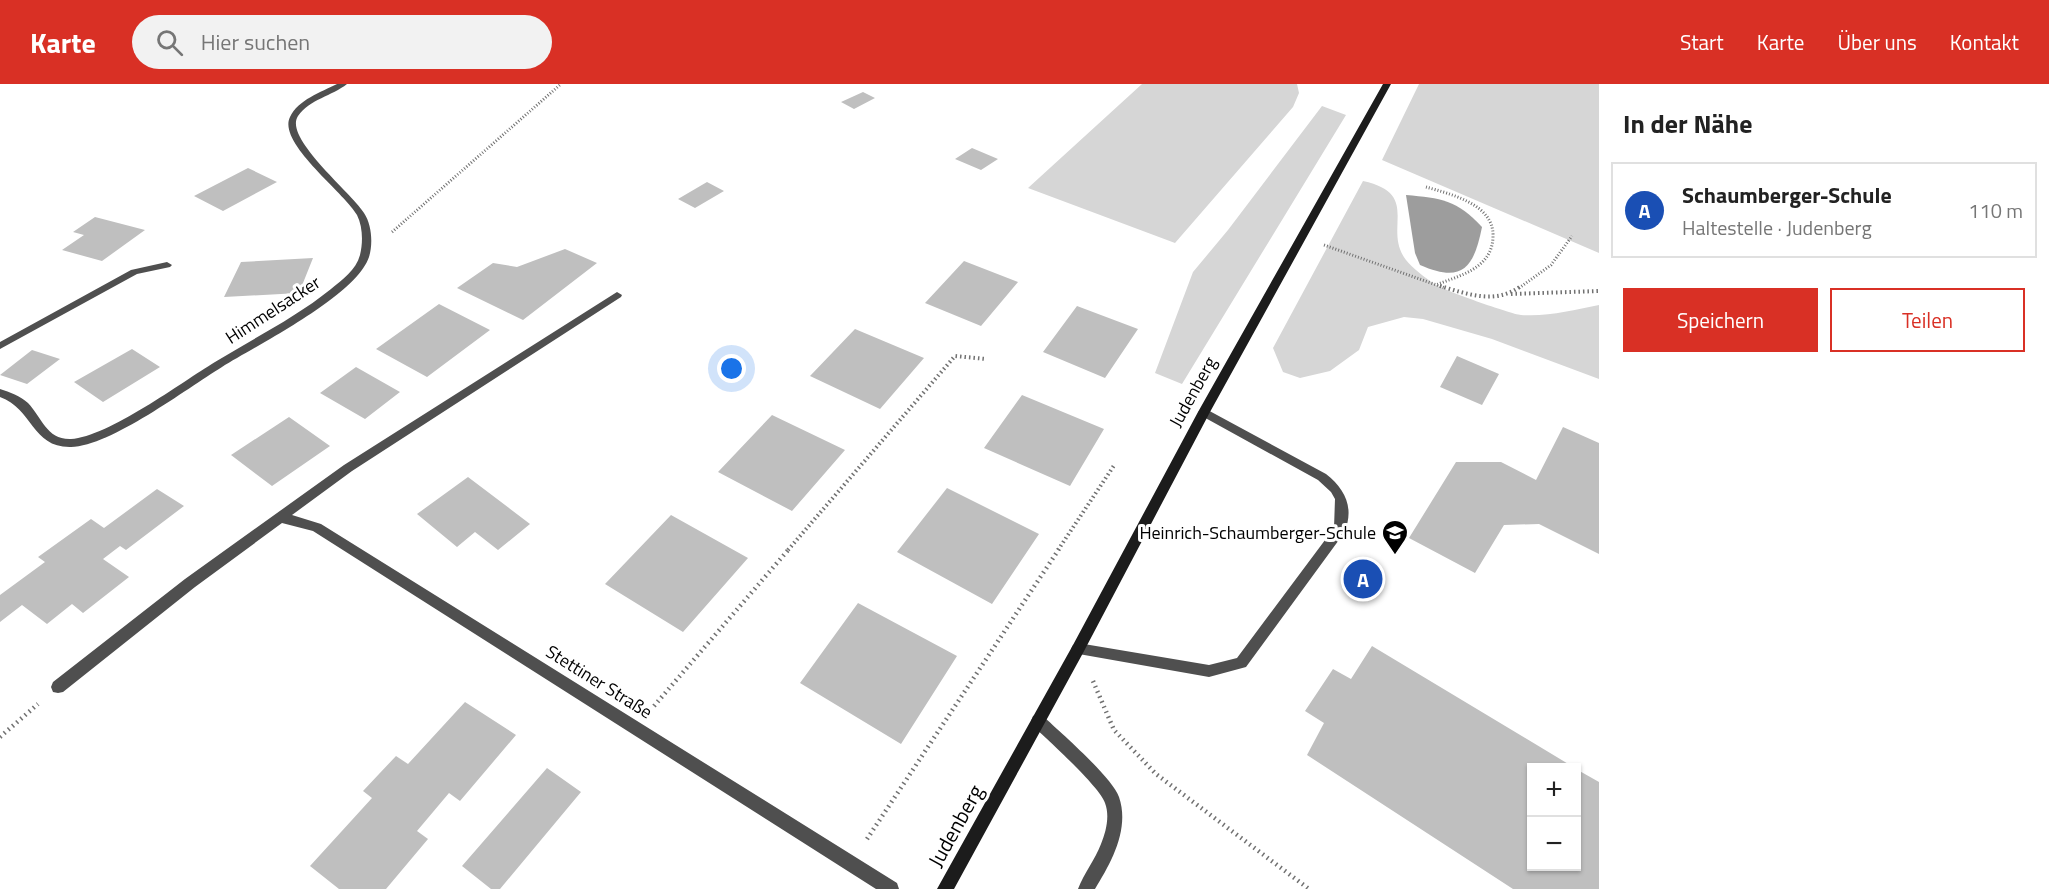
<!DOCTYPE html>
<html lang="de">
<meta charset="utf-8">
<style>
:root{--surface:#fff;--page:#f2f2f2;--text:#222;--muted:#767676;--line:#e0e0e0;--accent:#d93025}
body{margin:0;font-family:"Titillium Web",sans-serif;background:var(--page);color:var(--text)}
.controls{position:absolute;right:18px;bottom:18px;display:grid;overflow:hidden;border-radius:0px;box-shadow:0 2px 4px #0004}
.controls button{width:54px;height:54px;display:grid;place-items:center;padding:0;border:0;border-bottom:2px solid var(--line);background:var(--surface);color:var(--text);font:30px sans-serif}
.you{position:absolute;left:732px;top:285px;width:21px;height:21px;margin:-15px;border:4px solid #fff;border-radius:50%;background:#1a73e8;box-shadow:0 0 0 9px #1a73e833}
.badge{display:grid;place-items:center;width:39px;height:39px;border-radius:50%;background:var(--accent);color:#fff;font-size:20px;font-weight:700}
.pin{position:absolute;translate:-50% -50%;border:3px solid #fff;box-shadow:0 2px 6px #0006}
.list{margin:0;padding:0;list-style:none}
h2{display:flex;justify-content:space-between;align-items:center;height:78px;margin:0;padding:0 24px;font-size:26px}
h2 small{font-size:20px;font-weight:400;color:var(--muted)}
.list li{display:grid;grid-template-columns:39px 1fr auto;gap:18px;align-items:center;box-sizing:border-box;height:96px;margin:0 12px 12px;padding:0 12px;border:2px solid var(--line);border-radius:0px}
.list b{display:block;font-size:22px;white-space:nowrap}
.list p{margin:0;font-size:20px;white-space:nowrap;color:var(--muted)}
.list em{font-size:20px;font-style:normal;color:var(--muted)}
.actions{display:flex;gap:12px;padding:18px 24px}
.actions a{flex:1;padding:14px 0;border:2px solid var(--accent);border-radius:0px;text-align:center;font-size:21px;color:var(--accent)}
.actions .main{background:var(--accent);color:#fff}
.icon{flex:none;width:33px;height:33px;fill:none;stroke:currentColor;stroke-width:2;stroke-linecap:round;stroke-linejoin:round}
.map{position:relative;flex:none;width:1599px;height:805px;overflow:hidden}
header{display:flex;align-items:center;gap:36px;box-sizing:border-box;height:84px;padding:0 30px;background:var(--accent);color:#fff}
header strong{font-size:28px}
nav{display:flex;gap:33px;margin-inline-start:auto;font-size:21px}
.search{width:420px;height:54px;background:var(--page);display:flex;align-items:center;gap:15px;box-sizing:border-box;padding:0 21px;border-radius:33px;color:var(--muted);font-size:22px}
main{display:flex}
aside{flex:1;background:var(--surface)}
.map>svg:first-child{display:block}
</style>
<header>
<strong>Karte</strong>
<div class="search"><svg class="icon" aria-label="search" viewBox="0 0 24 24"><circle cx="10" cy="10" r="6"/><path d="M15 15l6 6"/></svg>Hier suchen</div>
<nav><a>Start</a><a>Karte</a><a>Über uns</a><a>Kontakt</a></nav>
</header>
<main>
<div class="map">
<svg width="1599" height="805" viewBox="0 0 1599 805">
<rect width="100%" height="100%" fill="#fff"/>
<path fill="#d6d6d6" d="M1142 0H1297L1299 9 1293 23 1175 159 1028 104Z
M1419 0H1599V169L1382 76Z
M1322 22 1346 31 1182 300 1155 289 1193 188 1228 146Z
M1363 97C1422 110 1382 145 1406 176 1412 184 1426 194 1434 200 1443 206 1511 230 1521 231 1548 233 1573 226 1599 221V295L1492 255 1423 235 1404 233 1368 243 1359 266 1330 287 1300 294 1283 288 1273 264Z"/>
<path fill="#9d9d9d" d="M1406 111C1441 114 1457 116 1482 143 1474 183 1463 200 1420 181L1415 169Z"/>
<path fill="#bfbfbf" d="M863 8 875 14 854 25 841 18Z
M972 64 998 75 981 86 955 75Z
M248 84 277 98 223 127 194 112Z
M707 98 724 107 695 124 678 115Z
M95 133 145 146 102 177 62 166 84 151 73 148Z
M565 165 597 179 523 236 457 204 493 179 517 183Z
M313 174 299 209 224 213 241 178Z
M964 177 1018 198 981 242 925 219Z
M439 220 490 246 427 293 376 265Z
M1077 222 1138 245 1105 294 1043 268Z
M855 245 924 274 880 325 810 292Z
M132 265 160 283 103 318 74 298Z
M32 266 60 275 27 300 0 291Z
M1457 272 1499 290 1482 321 1440 303Z
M356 283 400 308 365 335 320 309Z
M1022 311 1104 345 1070 402 984 364Z
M772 331 845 366 792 427 718 388Z
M289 333 330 362 272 402 231 371Z
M1563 343 1599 359V470L1539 440 1504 441 1475 489 1409 454 1456 378H1501L1536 396Z
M468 393 530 440 498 466 475 448 457 463 417 430Z
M947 404 1039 450 992 520 897 468Z
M157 405 184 422 126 466 120 462 103 475 129 493 83 529 72 520 47 540 22 521 0 538V511L45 478 38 473 91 435 104 444Z
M671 431 748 474 683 548 605 500Z
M858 519 957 572 901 660 800 599Z
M1372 562 1575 684H1532V782H1576V685L1599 698V805H1513L1307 671 1324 639 1305 627 1333 585 1351 595Z
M465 618 516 651 460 717 449 709 417 747 428 755 386 805H339L310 782 372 714 363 707 379 690 396 672 408 680Z
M547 684 581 708 500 805H491L462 782Z"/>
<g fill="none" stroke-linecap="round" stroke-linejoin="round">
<path stroke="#717171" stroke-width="3" stroke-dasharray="1 2" stroke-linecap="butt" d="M1426 103C1450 110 1494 120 1493 152 1493 164 1488 174 1479 181 1467 191 1450 195 1436 201
M392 148 561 0
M1324 161 1445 204
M1519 204 1551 181 1572 152"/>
<path stroke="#717171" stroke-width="4" stroke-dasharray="1.5 3" stroke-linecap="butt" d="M1440 202C1468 210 1495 221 1521 202
M1511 210 1599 207
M788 466 955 272 986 275
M1058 466 1115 380"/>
<path stroke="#717171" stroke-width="4.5" stroke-dasharray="1.5 4" stroke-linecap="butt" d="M1093 597 1114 646 1156 690 1309 805
M654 622 789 465
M0 653 38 620
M867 755 1059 465"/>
<path fill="#4f4f4f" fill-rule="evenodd" d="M1204 324 1326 390C1345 405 1355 424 1344 449L1246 583 1209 593 1073 569 1071 565 1073 561 1078 559 1209 581 1237 574 1334 444 1335 415 1331 408 1318 396 1200 331 1198 328Z
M1038 630 1043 632C1061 649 1112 693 1119 713 1130 745 1111 779 1095 805H1078C1084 789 1095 776 1101 760 1106 748 1110 732 1105 719 1100 703 1048 656 1033 642L1031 637 1033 632Z"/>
<path fill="#4f4f4f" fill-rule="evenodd" d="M337 0H347C332 12 310 15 298 32 283 54 353 110 364 129 372 141 373 160 369 173 356 212 257 261 222 283 186 305 111 362 71 363 32 364 33 325 0 313V305C10 308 20 312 28 319 42 334 47 356 71 355 108 353 182 298 215 278 254 254 295 234 331 205 342 196 356 186 360 171 363 159 363 143 357 131 345 109 277 59 290 33 298 16 321 8 337 0Z
M167 178 172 181 170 183 137 190 0 265V258L131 186Z
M617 208 622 211 621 213 352 387 292 431 321 440 897 799 899 805H876L313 447 282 439 195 503 63 608 58 609 53 608 51 603 53 598 185 495 344 381Z"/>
<path fill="#1c1c1c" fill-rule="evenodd" d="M1383 0H1391L1210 328 1083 569 954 805H937L1073 561 1198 328Z"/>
</g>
<defs>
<symbol id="school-pin" viewBox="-11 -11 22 30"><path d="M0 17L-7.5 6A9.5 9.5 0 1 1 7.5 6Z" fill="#000" stroke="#fff"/><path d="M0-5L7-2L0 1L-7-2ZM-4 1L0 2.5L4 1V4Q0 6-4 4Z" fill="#fff"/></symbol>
</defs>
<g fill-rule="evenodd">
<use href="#school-pin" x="1380" y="434" width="30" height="40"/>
</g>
<g text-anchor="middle" stroke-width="6" stroke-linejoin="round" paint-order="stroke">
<g font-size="18" fill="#000" stroke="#fff">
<text transform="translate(273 226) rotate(-33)" y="6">Himmelsacker</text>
<text transform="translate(1193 308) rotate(-61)" y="6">Judenberg</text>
<text transform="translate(599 598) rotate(32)" y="6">Stettiner Straße</text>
</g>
<g font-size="18" fill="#000" stroke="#fff" text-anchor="end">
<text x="1376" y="455">Heinrich-Schaumberger-Schule</text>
</g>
<g font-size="21" fill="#000" stroke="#fff">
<text transform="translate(956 742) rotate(-61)" y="7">Judenberg</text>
</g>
</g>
</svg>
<div class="controls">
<button>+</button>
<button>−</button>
</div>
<div class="you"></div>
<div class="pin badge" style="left:1363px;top:495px;background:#1a4fb4">A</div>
</div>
<aside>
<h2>In der Nähe<small></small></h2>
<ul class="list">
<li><span class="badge" style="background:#1a4fb4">A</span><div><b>Schaumberger-Schule</b><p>Haltestelle · Judenberg</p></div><em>110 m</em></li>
</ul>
<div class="actions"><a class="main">Speichern</a><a>Teilen</a></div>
</aside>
</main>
